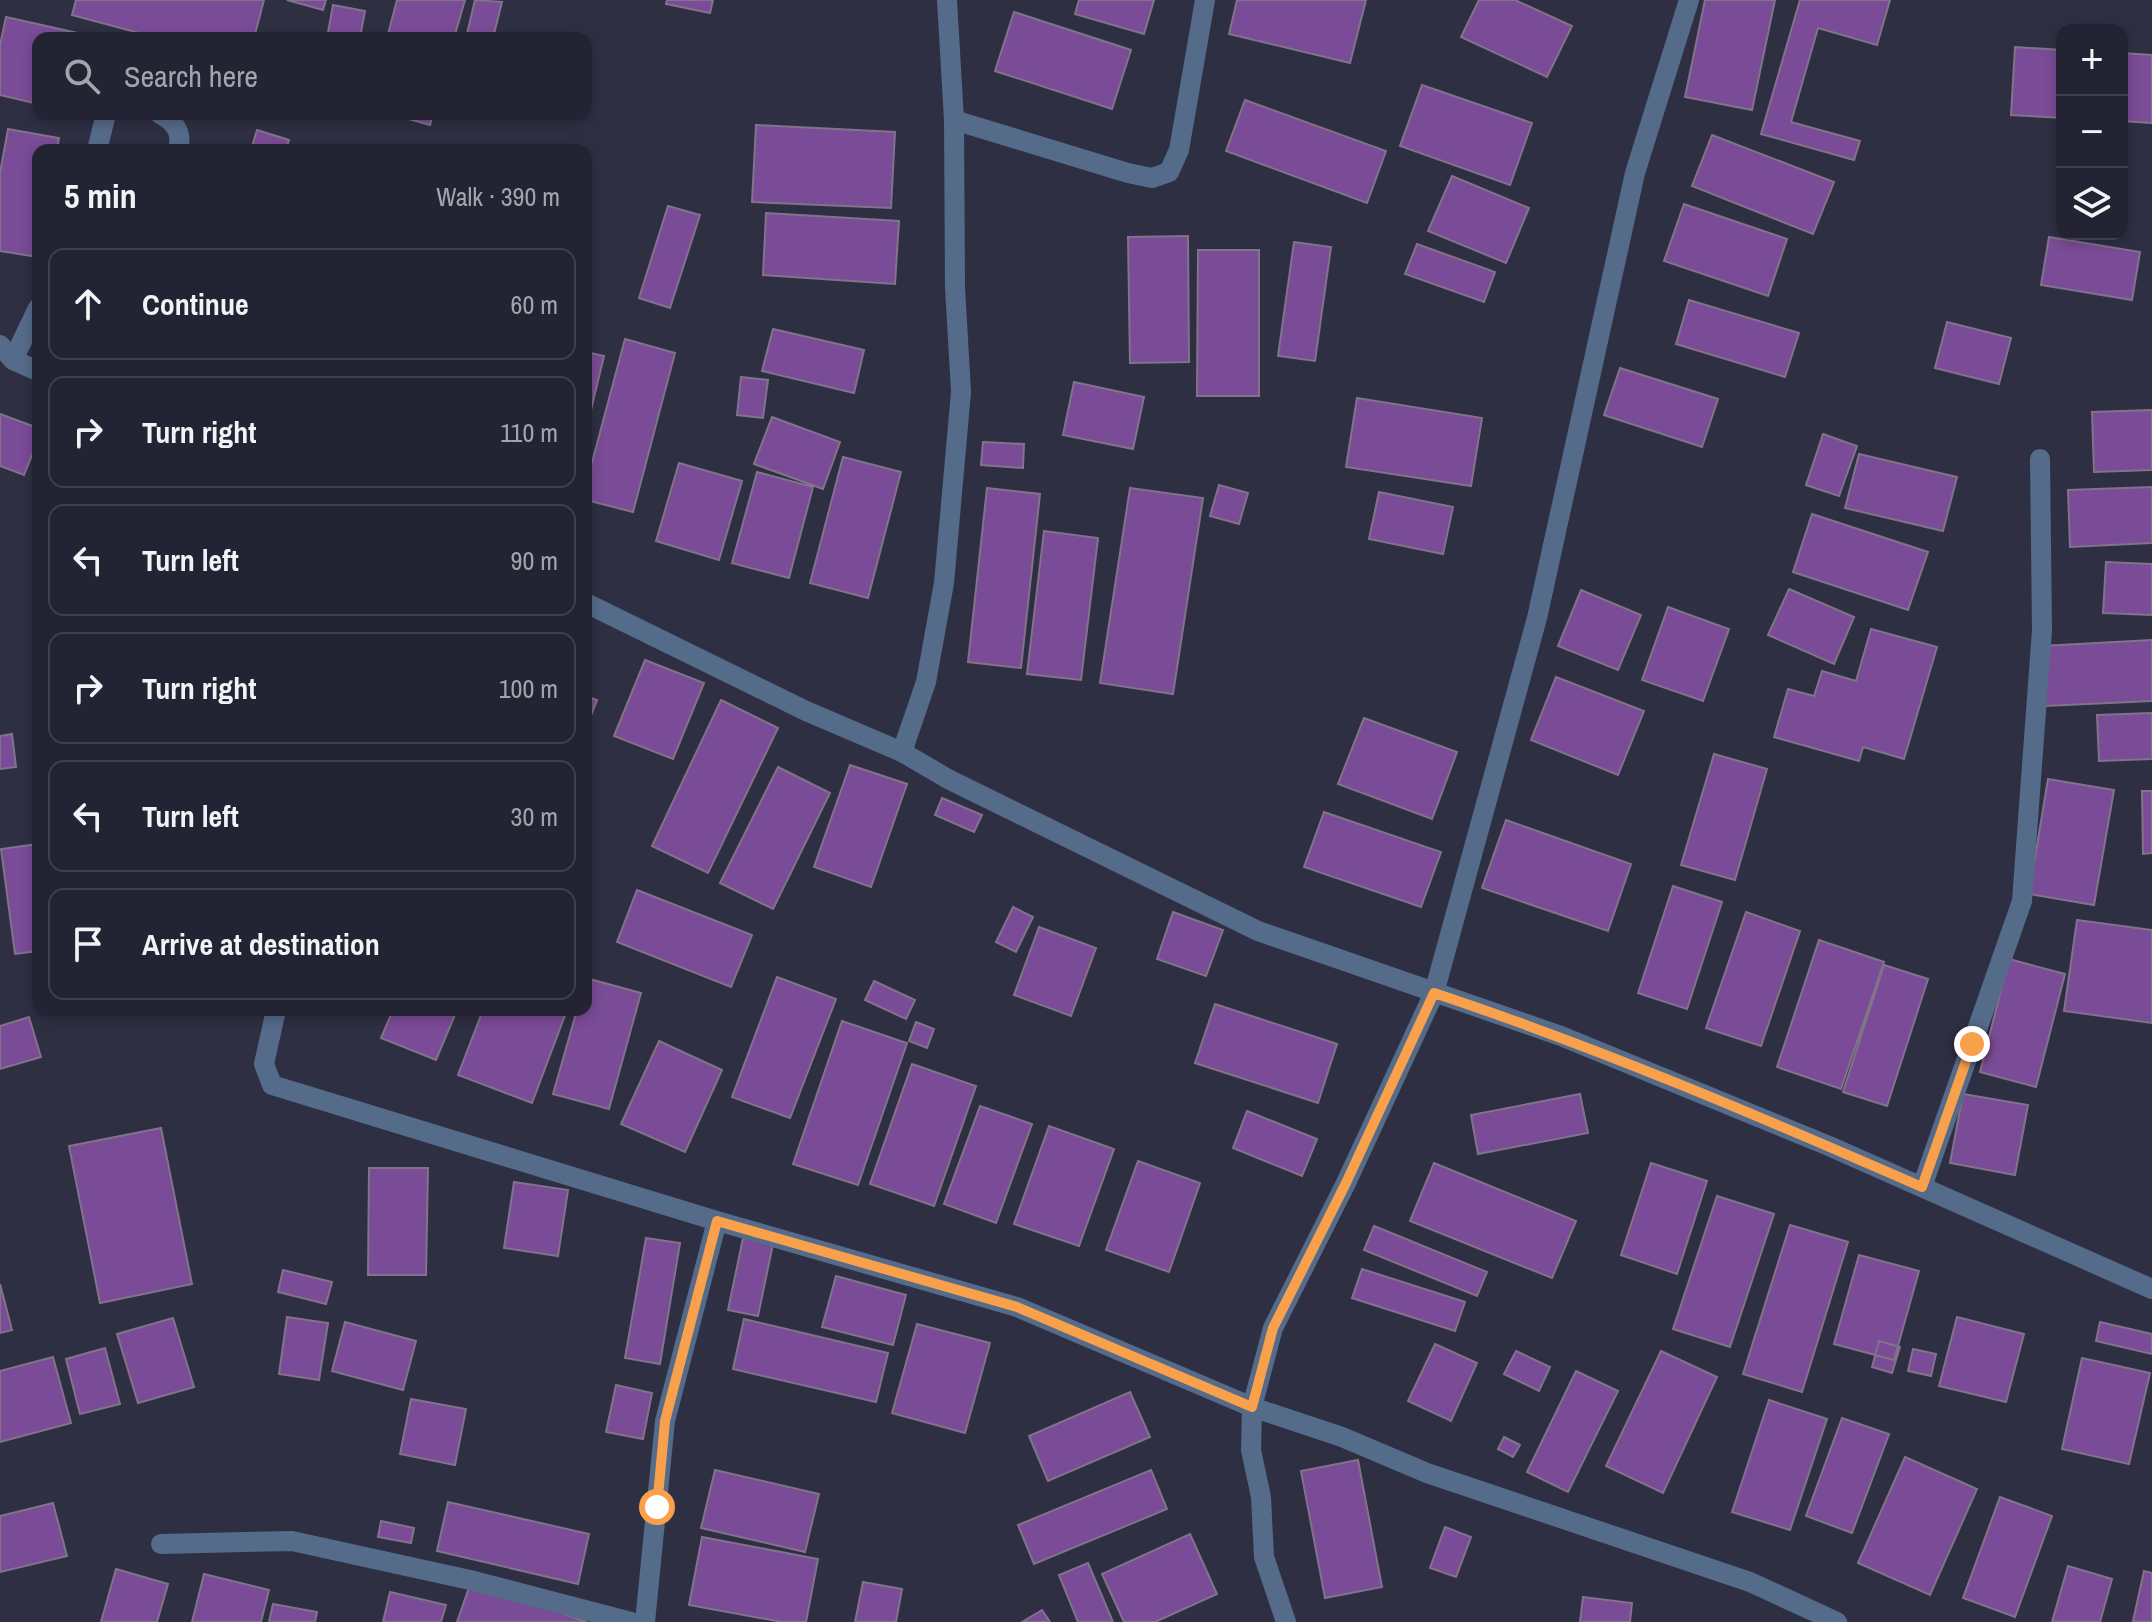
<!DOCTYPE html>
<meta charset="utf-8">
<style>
:root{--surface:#232333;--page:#2f2f3f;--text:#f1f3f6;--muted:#a3a4ac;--line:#40404e}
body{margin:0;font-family:"Archivo Narrow",sans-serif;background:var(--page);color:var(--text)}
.controls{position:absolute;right:24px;top:24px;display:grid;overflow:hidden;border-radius:16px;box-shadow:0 4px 12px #0003}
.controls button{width:72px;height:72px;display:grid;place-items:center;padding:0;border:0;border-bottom:2px solid var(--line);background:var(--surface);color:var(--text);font:40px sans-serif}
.stop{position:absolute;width:24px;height:24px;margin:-18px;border:6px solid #f9a04c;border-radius:50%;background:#fff}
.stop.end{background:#f9a04c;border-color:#fff;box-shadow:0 2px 8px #0008}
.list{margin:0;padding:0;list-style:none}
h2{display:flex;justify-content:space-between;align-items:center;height:104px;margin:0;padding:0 32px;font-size:34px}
h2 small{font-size:26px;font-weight:400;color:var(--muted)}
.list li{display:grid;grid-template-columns:52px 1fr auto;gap:24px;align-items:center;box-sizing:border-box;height:112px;margin:0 16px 16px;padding:0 16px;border:2px solid var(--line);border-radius:16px}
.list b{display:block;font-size:30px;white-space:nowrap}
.list em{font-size:26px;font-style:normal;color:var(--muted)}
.icon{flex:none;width:44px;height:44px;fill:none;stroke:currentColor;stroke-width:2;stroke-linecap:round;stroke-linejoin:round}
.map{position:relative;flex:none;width:2152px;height:1622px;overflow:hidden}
.search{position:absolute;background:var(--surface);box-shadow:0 4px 12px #0003;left:32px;top:32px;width:560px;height:88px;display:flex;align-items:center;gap:20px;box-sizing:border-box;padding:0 28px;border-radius:16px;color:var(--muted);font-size:30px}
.panel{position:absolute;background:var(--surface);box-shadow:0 4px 12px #0003;left:32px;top:144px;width:560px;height:872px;border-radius:16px}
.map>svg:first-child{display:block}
</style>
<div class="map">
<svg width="2152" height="1622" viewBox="0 0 2152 1622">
<rect width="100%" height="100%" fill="#2f2f44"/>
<path fill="#7a4b96" stroke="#81738a" stroke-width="2" d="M76 0H264L254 38H158L72 15Z
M287 0H326L323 10Z
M397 0H465L454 38H387Z
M475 0 502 2 493 38H466Z
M667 0H713L710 13 666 4Z
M1079 0H1154L1144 34 1075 14Z
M1237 0H1366L1350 63 1229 34Z
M1479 0H1515L1572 26 1547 77 1461 37Z
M1705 0H1775L1752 110 1685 97Z
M1800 0H1890L1877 45 1818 28 1791 122 1860 141 1854 160 1761 134Z
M333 5 365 11 360 38H327Z
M1014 12 1131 50 1112 109 995 71Z
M6 17 100 38H38V104L0 95V45Z
M2015 47 2062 50V118L2011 115Z
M2122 53 2152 55V123L2122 121Z
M1422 85 1532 123 1510 185 1400 146Z
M1245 100 1386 151 1367 203 1226 151Z
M391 114H433L430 125Z
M756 125 895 132 891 208 752 202Z
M8 129 59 138 57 150H38V257L0 251V173Z
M257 130 289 140 286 150H251Z
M1712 135 1834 182 1813 234 1692 186Z
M1452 176 1529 208 1506 263 1428 231Z
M1684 204 1787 239 1768 296 1664 261Z
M668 206 700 215 670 308 639 298Z
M766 213 899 221 895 284 763 275Z
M1188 236 1189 362 1130 363 1128 237Z
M2049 237 2140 252 2132 300 2041 285Z
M1294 242 1331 247 1315 361 1278 356Z
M1417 244 1495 272 1484 302 1405 274Z
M1198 250H1259V396H1197Z
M1689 300 1799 333 1785 377 1676 344Z
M1947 322 2011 338 1999 384 1935 368Z
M773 329 864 350 854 393 762 371Z
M625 339 675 353 633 512 586 500V485Z
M586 352 604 356 590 414 586 413Z
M1620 368 1718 399 1702 447 1604 415Z
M741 377 768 380 763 418 737 415Z
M1074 382 1144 397 1133 449 1063 435Z
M1357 398 1482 418 1471 486 1346 467Z
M2152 410V470L2094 472 2092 412Z
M0 414 38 428V440L24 475 0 466Z
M772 417 840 442 823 489 754 464Z
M1823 434 1857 446 1839 496 1806 485Z
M983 442 1024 444 1023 468 981 465Z
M1859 454 1957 477 1943 531 1845 508Z
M843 457 901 472 868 598 810 583Z
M679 463 742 481 719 560 656 541Z
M757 472 813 487 789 578 732 563Z
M1219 485 1248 493 1239 524 1210 516Z
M2152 487V543L2070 547 2068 490Z
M987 488 1040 494 1021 668 968 662Z
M1130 488 1203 498 1173 694 1100 683Z
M1379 492 1453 507 1443 554 1369 539Z
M1812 514 1928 552 1908 610 1793 572Z
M1044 531 1098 538 1081 680 1027 674Z
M2106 562 2152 564V615L2103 613Z
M1789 589 1854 617 1834 664 1768 635Z
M1581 590 1641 615 1618 670 1558 646Z
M1668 607 1729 629 1703 701 1642 680Z
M1871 629 1937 647 1904 759 1863 747 1859 761 1774 737 1788 689 1814 696 1822 671 1856 681Z
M2152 640V701L2045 706 2042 646Z
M645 660 704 683 673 759 614 736Z
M1556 677 1644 711 1618 775 1531 740Z
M586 696 597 700 586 728Z
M721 700 778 728 708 873 652 846Z
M2152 713V759L2099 761 2097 715Z
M1364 718 1457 752 1432 819 1338 784Z
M12 734 16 767 0 769V736Z
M1714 754 1767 769 1735 880 1681 865Z
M850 765 907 784 871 887 814 867Z
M778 767 830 793 773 909 720 883Z
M2048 779 2114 790 2094 905 2029 894Z
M2142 791H2152V853L2143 854Z
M942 798 982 815 974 832 935 815Z
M1324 812 1441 852 1421 907 1304 867Z
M1506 820 1631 864 1608 931 1482 888Z
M38 844V951L15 954 1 849Z
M1673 886 1722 902 1687 1009 1638 993Z
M637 890 752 935 731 987 617 942Z
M1013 907 1033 917 1016 952 996 942Z
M1173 912 1223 930 1206 976 1157 959Z
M1746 912 1800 931 1761 1046 1706 1028Z
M2077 920 2152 930V1023L2064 1011Z
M1039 927 1096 948 1071 1016 1014 995Z
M1819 940 1884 962 1841 1089 1777 1067Z
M2009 959 2065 974 2036 1087 1980 1072Z
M1884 965 1928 979 1887 1106 1843 1092Z
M777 977 836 999 790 1118 732 1097Z
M586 978 641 993 609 1109 553 1094 577 1010H586Z
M874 981 915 1000 906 1019 865 1000Z
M1215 1004 1337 1044 1318 1103 1195 1063Z
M393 1010H457L436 1060 381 1038Z
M483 1010H567L532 1103 458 1075Z
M29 1017 41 1057 0 1069V1026Z
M842 1021 907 1043 858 1185 793 1164Z
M916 1022 934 1029 927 1048 909 1041Z
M659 1041 722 1070 685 1152 621 1124Z
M912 1064 976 1086 934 1206 870 1184Z
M1580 1094 1588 1133 1478 1154 1471 1115Z
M1963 1094 2028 1105 2015 1175 1950 1163Z
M980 1106 1032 1124 996 1223 944 1204Z
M1247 1111 1317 1139 1302 1176 1233 1148Z
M1049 1126 1114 1149 1079 1246 1014 1224Z
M161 1128 192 1284 100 1303 69 1146Z
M1138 1161 1200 1183 1169 1272 1106 1250Z
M1434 1163 1576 1221 1552 1278 1410 1221Z
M1651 1163 1707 1181 1677 1274 1621 1255Z
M369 1168H428L426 1275H368Z
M514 1182 568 1190 558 1256 504 1248Z
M1717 1196 1774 1214 1730 1347 1673 1329Z
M1790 1225 1848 1242 1802 1392 1743 1374Z
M1374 1226 1487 1272 1477 1296 1364 1250Z
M646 1238 680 1243 660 1364 625 1358Z
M743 1238 773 1244 758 1316 728 1310Z
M1859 1255 1919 1271 1894 1360 1834 1344Z
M1362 1269 1465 1302 1455 1331 1352 1298Z
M283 1270 332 1282 326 1304 278 1292Z
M836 1276 906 1295 893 1345 822 1327Z
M0 1284 12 1330 0 1333Z
M287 1317 328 1323 319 1380 279 1374Z
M1957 1317 2024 1334 2006 1402 1939 1386Z
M173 1318 194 1387 138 1403 117 1334Z
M744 1319 888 1353 876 1402 733 1369Z
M345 1322 416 1341 403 1390 332 1371Z
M2100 1322 2152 1334V1354L2096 1341Z
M917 1324 990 1343 965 1433 892 1413Z
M1879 1341 1900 1347 1892 1373 1872 1367Z
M1435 1344 1477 1363 1451 1421 1408 1401Z
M105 1348 120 1404 80 1414 66 1359Z
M1913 1349 1936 1354 1931 1376 1908 1371Z
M1516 1351 1550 1367 1539 1391 1504 1374Z
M1661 1351 1717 1377 1663 1493 1606 1466Z
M53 1357 71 1423 0 1442V1371Z
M2082 1358 2150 1373 2129 1464 2062 1449Z
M1576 1371 1618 1391 1568 1492 1527 1472Z
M616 1385 652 1393 643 1439 606 1432Z
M1130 1392 1150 1437 1048 1481 1029 1436Z
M411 1399 466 1409 455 1465 400 1454Z
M1769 1400 1827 1419 1790 1530 1732 1512Z
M1842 1418 1889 1434 1852 1533 1806 1516Z
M1504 1437 1520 1445 1513 1457 1498 1449Z
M1905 1457 1977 1489 1930 1595 1858 1563Z
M1358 1460 1382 1587 1325 1598 1301 1471Z
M715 1470 819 1494 805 1552 701 1528Z
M1151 1470 1167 1509 1034 1564 1018 1525Z
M2000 1497 2052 1516 2015 1617 1963 1598Z
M448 1502 589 1534 578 1584 437 1551Z
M53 1503 67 1556 0 1572V1516Z
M381 1521 414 1528 411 1543 378 1537Z
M1445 1527 1471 1537 1456 1577 1430 1568Z
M1190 1534 1217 1594 1155 1622H1124L1102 1574Z
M702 1537 818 1559 806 1622H782L689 1605Z
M1088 1563 1113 1622H1078L1059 1575Z
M2068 1566 2112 1579 2100 1622H2052Z
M116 1569 168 1584 157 1622H101Z
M2144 1571 2152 1573V1622H2136L2133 1621Z
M204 1574 269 1590 261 1622H192Z
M471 1582 587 1622H457Z
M863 1582 902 1589 896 1622H855Z
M390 1592 446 1605 441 1622H383Z
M1583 1597 1632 1603 1630 1622H1580Z
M273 1604 317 1612 315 1622H269Z
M1042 1610 1050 1622H1022Z"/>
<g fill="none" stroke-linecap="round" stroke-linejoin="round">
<path stroke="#556b8a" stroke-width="20" d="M160 114C175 122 183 132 178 150
M954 120 1128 173 1152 178 1169 172 1179 150 1205 0
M97 150 106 114
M0 345 13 360 38 371
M13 360 38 308
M586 603 806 711 902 752 948 779 1258 931 1561 1036 1829 1146 2152 1289
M902 752 926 682 944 583 961 392 955 287 954 120 947 0
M276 1010 264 1064 272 1085 717 1221 1017 1307 1252 1407 1342 1437 1427 1473 1750 1582 1837 1622
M1922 1187 2022 901 2042 630 2040 459
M161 1544 292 1541 470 1580 631 1622
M645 1622 665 1421 717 1221
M1286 1622 1264 1557 1261 1497 1251 1450 1252 1407 1273 1328 1346 1183 1434 993 1537 618 1635 173 1689 0"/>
</g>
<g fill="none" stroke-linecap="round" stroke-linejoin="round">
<path stroke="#f9a04c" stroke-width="10" d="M657 1507 665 1421 717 1221 1017 1307 1252 1407 1273 1328 1346 1183 1434 993C1600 1048 1761 1117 1922 1187L1972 1044"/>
</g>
</svg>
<div class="controls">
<button>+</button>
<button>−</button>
<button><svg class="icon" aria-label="layers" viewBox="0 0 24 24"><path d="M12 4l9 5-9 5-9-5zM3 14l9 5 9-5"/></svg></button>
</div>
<div class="stop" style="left:657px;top:1507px"></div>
<div class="stop end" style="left:1972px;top:1044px"></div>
<div class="search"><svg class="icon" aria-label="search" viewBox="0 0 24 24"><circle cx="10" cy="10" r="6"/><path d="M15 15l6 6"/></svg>Search here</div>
<section class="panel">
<h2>5 min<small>Walk · 390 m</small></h2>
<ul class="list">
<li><svg class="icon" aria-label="ahead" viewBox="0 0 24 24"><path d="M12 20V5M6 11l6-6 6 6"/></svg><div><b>Continue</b></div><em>60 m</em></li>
<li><svg class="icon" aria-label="right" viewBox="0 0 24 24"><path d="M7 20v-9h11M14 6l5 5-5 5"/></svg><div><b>Turn right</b></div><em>110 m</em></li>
<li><svg class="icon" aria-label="left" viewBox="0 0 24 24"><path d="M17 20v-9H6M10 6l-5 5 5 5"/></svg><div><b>Turn left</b></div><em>90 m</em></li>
<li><svg class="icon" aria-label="right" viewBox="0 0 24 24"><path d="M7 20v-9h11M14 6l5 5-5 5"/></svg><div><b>Turn right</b></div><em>100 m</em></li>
<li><svg class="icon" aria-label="left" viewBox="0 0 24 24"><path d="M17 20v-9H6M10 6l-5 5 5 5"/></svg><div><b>Turn left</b></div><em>30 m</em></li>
<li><svg class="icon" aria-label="arrive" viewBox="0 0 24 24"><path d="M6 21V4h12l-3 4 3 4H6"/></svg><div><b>Arrive at destination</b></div></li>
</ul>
</section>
</div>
